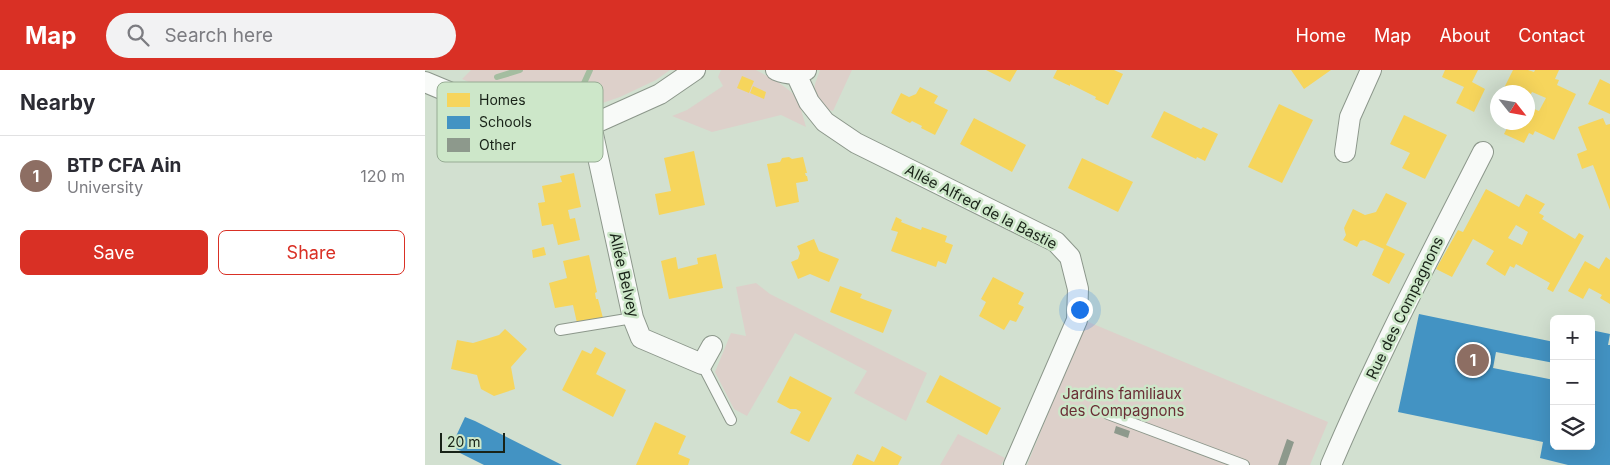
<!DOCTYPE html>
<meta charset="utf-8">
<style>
:root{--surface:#fff;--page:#f2f2f3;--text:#2b2b33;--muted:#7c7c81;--line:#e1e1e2;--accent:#d93025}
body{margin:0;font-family:Inter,sans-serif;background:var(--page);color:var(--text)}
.controls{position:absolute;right:15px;bottom:15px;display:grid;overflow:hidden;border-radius:8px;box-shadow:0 5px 20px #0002}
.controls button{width:45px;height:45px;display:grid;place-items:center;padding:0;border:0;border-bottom:1px solid var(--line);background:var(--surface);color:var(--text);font:25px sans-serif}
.compass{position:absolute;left:1065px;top:15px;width:45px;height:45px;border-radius:50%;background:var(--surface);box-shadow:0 5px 20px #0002;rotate:121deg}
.scale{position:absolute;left:15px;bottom:12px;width:65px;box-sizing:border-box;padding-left:5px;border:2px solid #192318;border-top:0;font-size:14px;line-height:18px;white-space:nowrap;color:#192318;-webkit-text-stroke:4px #cde7c9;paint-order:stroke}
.you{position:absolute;left:654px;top:239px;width:18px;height:18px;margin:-12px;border:4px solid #fff;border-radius:50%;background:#1a73e8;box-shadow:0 0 0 8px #1a73e833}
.badge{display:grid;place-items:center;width:32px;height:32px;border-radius:50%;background:var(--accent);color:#fff;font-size:16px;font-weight:700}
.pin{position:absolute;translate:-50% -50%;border:2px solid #fff;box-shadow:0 1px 5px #0006}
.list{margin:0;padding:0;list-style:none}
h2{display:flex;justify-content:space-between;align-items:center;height:65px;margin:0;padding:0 20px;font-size:21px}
h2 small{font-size:16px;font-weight:400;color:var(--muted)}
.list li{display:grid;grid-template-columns:32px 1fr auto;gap:15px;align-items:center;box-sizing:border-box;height:80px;padding:0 20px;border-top:1px solid var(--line)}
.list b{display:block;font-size:19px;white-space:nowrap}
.list p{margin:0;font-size:16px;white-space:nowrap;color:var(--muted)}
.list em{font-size:16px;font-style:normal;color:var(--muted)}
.actions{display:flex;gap:10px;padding:15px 20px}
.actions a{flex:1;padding:11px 0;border:1px solid var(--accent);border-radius:8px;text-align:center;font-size:18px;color:var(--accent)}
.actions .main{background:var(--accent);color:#fff}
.icon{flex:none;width:28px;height:28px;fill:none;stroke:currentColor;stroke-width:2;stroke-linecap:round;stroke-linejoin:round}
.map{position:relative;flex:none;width:1185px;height:395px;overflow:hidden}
header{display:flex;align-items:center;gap:30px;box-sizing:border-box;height:70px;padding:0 25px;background:var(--accent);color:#fff}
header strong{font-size:24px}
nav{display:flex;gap:28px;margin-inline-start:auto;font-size:18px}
.search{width:350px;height:45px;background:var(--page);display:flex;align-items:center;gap:12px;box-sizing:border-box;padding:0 18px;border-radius:28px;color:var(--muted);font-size:19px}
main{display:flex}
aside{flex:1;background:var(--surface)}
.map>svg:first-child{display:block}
</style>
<header>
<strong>Map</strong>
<div class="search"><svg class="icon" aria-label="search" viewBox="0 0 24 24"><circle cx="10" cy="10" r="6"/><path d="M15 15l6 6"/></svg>Search here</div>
<nav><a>Home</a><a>Map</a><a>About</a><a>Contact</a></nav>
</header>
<main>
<aside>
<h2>Nearby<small></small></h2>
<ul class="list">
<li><span class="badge" style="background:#8d6e63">1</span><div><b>BTP CFA Ain</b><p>University</p></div><em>120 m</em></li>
</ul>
<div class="actions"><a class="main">Save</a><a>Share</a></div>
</aside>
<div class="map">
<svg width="1185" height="395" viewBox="0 0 1185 395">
<rect width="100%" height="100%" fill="#d2e0d0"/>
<path fill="#ddd0ca" d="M46 0H245L231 10 195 27 157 40 126 39 79 28 37 9Z
M296 0H331L353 12 365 21 373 29 381 57 356 45 287 62 247 46 262 40 298 16 293 7Z
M395 0H427L408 41 398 38 388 28 390 14Z
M331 213 345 224 502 303 481 351 429 323 442 301 370 263 322 346 309 339 290 302 306 263 321 266 311 217Z
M661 251 903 352 885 395H602Z
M533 364 580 388 576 395H515Z"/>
<path fill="#f6d55c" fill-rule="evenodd" d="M561 0H592L585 12Z
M632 0H689L698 4 683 35 670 29 671 27 645 14V16L628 8Z
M866 0H906L879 19Z
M1020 0H1053L1047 12 1060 19 1049 42 1031 33 1039 17 1017 7Z
M1088 0H1103L1109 2 1110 0H1134L1130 9 1134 10 1132 15 1151 24 1129 70 1110 61 1108 65 1104 63 1099 73 1079 64 1085 52H1102V36L1114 41 1121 28 1107 22 1102 31V22H1077Z
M317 6 329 11 324 23 312 18Z
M1175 9 1185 14V44L1163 34Z
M328 16 341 22 339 29 325 23Z
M495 17 513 26 509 33 523 40 510 65 496 58 497 56 487 51 485 53 466 43 476 23 484 27 491 24Z
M854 34 888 50 857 113 823 97Z
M739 41 776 59 778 57 793 64 780 91 772 87 771 89 726 67Z
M979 45 1022 65 1000 109 977 98 985 83 965 74Z
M549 48 601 75 587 102 535 74Z
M1178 48 1181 55 1185 54V140L1168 95 1157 99 1152 84 1162 80 1153 57Z
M269 81 280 135 234 145 230 124 246 121 239 88Z
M364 87 367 89 378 87 382 103H380L381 106H382L383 111 371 113 374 132 351 137 342 94 355 92 357 88Z
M657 88 708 112 693 142 643 118Z
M149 103 156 137 143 140 145 149 150 148 155 170 133 175 128 154 117 156 113 133 120 132 117 116 137 112 135 106Z
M1061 119 1094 137 1101 124 1120 134 1114 143 1119 146 1117 149 1150 169 1154 163 1159 166 1128 222 1122 219 1125 213 1091 194 1089 198 1085 196 1080 206 1061 194 1069 181 1048 169 1027 207 1011 199 1033 160 1038 162ZM1091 155 1103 162 1097 175 1083 168Z
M961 123 982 133 961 175 980 184 964 214 947 205 959 179 939 170 935 171 932 177 918 170 921 165 919 158 928 139 940 145 951 142Z
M471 147 477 150 476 152 496 160 497 157 522 166 520 172 528 175 521 194 513 191 511 197 466 181 473 162 466 160Z
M389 169 394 181 414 189 404 212 385 204 373 209 366 192 373 189 375 183 372 176Z
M119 177 121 185 108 188 107 180Z
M291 184 298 218 244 229 236 191 251 187 253 199 273 194 272 188Z
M164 185 172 222 170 223 171 229H173L178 248 152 253 148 235 130 238 124 213 142 208 138 191Z
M1181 187 1185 190V234L1175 228 1177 225 1164 218 1158 229 1143 221 1160 191 1174 199Z
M568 207 599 223 593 234 599 237 591 252 585 250 579 260 554 246 561 232 556 229Z
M415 216 437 224 435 228 467 240 458 263 405 242Z
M80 259 102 279 86 297 90 319 69 326 56 319 52 305 26 299 32 270 48 273 74 265Z
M170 277 181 283 171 304 201 320 188 347 137 320 157 280 166 284Z
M515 305 576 338 562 365 501 332Z
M365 306 407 328 384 372 365 363 376 342 371 339H365L352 332Z
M230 352 261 366 253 384 265 389 263 395H211Z
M457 376 477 387 473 395H427L432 384 449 392Z"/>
<path fill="#4393c3" d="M994 244 1129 272V293L1071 282 1068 298 1129 310V376H1166V260L1185 264 1183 275H1185V395H1143L1115 388 1118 372 973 342Z
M40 347 50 351 137 395H59L35 383 36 381 26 377Z"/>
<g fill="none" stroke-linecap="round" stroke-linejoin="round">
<path stroke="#a4bda0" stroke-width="6" d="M72 7 95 0
M155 22 165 0"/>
</g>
<path fill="#8d998c" d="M699 338 712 343 710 349 696 344Z
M691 356 705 361 703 368 689 363Z
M862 369 869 372 861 395H853Z"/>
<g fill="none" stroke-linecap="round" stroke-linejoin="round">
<defs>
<path id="lane" d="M135 260 208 248
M277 294 306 350
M683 344 819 395"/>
<path id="street" d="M351 0C361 4 371 6 381 0
M371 4 384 32 400 52 431 73 631 172 645 187 653 219 652 250 589 395
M0 12 72 42 98 49 122 54 166 55 235 24 270 0
M166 55 208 248 216 268 277 294 287 276
M920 82 925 47 946 0
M906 395C951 289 1005 186 1058 82"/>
</defs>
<use href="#lane" stroke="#8c978b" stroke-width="12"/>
<use href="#street" stroke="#8c978b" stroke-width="22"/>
<use href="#lane" stroke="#f8faf8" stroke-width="10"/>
<use href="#street" stroke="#f8faf8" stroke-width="20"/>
</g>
<g text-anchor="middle" stroke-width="5" stroke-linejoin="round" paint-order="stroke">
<g font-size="15" fill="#192318" stroke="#cde7c9">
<text transform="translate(556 137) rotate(27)" y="5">Allée Alfred de la Bastie</text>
<text transform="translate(199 205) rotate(77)" y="5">Allée Belvey</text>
<text transform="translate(980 238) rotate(-64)" y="5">Rue des Compagnons</text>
</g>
<g font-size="15" fill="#6a2e35" stroke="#cde7c9">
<text x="697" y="329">Jardins familiaux<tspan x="697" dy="17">des Compagnons</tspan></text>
</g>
</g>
<rect x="12" y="12" width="166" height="80" rx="8" fill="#cde7c9" stroke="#97ac94" stroke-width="1"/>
<rect x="22" y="23" width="23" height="14" fill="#f6d55c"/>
<rect x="22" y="46" width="23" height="13" fill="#4393c3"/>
<rect x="22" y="68" width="23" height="14" fill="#8d998c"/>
<g font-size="14" fill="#192318">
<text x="54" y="35">Homes</text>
<text x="54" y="57">Schools</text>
<text x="54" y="80">Other</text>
</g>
</svg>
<div class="controls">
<button>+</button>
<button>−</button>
<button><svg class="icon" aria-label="layers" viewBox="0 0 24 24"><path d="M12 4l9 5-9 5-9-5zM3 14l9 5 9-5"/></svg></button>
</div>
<svg class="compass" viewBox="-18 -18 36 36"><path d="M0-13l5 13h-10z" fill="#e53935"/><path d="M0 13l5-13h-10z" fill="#7c7c81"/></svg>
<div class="scale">20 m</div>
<div class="you"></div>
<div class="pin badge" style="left:1048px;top:290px;background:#8d6e63">1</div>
</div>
</main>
